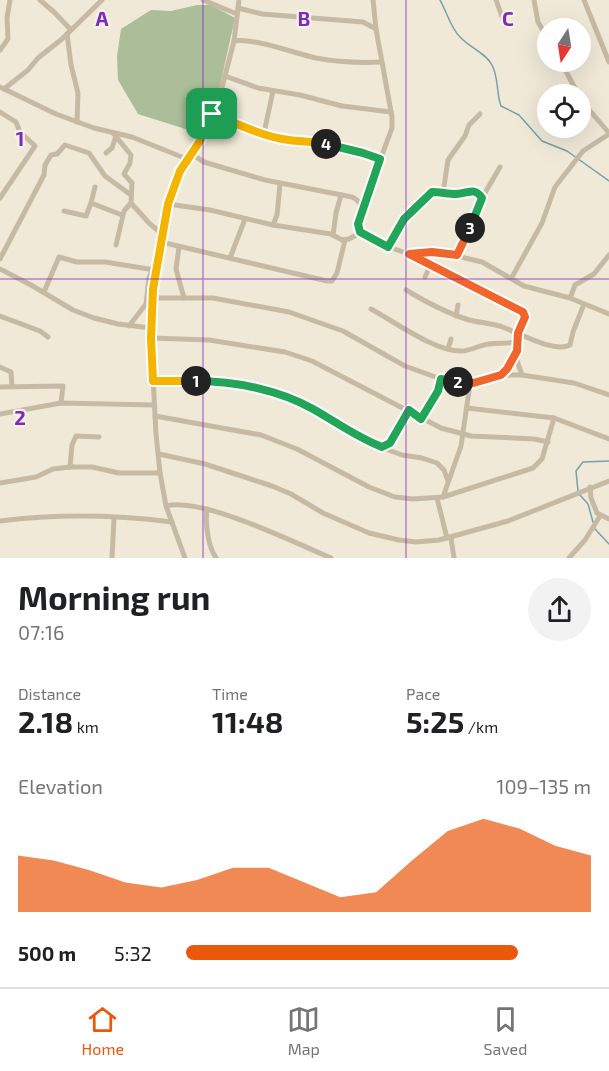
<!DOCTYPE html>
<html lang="en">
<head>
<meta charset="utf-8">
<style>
	:root { --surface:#fff; --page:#f2f2f2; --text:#202124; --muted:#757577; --line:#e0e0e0; --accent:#ea580c }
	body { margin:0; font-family:"Exo 2",sans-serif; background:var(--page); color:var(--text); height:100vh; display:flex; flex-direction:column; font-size:22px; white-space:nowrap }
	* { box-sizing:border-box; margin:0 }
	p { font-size:20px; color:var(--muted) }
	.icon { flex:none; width:33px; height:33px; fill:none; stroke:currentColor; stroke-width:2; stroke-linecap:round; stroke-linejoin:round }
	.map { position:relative; height:558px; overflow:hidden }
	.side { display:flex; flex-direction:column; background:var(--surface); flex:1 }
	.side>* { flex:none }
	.needle { width:39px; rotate:192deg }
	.fabs { position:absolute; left:537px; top:18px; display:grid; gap:12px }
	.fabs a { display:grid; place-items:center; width:54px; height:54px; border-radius:50%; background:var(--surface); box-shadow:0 6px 24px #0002; font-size:30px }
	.pin { position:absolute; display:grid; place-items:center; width:51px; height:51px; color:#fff; margin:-26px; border-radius:12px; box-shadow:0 3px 9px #0006 }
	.km { position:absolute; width:30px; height:30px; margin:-15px; border-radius:50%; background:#222; color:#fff; font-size:16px; line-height:30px; text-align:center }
	.round { display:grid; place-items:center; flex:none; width:63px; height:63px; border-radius:32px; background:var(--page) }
	.headline { display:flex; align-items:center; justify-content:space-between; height:102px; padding:0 18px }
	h1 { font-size:33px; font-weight:700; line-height:45px }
	.stats { display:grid; grid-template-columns:repeat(3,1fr); gap:9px; height:102px; padding:6px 18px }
	.stats div { display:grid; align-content:center }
	.stats b { font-size:30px; font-weight:700 }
	.stats small { font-size:16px; font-weight:400 }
	.stats p { font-size:16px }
	.chart { height:168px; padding:12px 18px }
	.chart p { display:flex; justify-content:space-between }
	.chart svg { width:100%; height:108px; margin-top:6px; fill:var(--accent); opacity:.7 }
	ul { padding:0 18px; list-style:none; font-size:20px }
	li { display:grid; grid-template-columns:96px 72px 1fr; align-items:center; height:45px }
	li i { height:15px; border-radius:8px; background:var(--accent) }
	.tabs { display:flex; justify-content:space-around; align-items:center; height:84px; border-top:2px solid var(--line); background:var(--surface); font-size:16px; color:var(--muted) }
	.tabs a { display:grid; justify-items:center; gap:3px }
	.tabs .selected { color:var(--accent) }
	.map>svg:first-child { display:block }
</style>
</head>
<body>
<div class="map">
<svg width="609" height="558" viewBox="0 0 609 558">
	<rect width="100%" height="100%" fill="#f0e9d8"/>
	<polygon fill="#abbe99" points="197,5 211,5 235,18 219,90 198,133 138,114 118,80 117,56 121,29 151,10 171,11"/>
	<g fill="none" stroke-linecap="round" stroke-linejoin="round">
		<g stroke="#78a0ab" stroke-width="1.5">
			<path d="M440,0c7,12 10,27 20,37 10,11 25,15 32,28 7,13 4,28 9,41l18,9 23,26 25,10 42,30"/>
			<polyline points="578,491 576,471 583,462 609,461"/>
			<polyline points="580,495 588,504 593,522"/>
			<polyline points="595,529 609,544"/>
		</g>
		<g stroke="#c7baa5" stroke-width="5">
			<polyline points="40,0 55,13 71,30"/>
			<polyline points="203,0 237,14"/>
			<polyline points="373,0 376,29"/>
			<polyline points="496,0 505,25"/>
			<polyline points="534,0 538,22 548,39"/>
			<polyline points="584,0 609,62"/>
			<polyline points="238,8 262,14 363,22 376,29 392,117 392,128 362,209"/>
			<polyline points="67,34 71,65 78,93 77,122"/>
			<path d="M234,41c22,-3 59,12 82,17 21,4 44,5 65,4"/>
			<polyline points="0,50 8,39 7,18 10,0"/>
			<polyline points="561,62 578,94"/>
			<polyline points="225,76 258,88 300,95 342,106 391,112"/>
			<polyline points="0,87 56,114 94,128 132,137 187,159"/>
			<polyline points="4,89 28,70 38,58 62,39 102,0"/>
			<polyline points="580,99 609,133"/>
			<polyline points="0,112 16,122 20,132 35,146 0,198"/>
			<polyline points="212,114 275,137 289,140 306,140 318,142 363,153 380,159"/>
			<polyline points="113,133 131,155 130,163 124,174 132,183 131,203 149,223 162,234"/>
			<polyline points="264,133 273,91"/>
			<polyline points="106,153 112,148 116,136"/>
			<path d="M191,154l13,8 61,18 87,17c17,8 4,20 7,34l30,16 20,7 35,-1 38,9 42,24 46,12 39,16"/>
			<polyline points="95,187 91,203 122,215"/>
			<polyline points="443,193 448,160 465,136 469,125 480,114"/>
			<polyline points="168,204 210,210 273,225 331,234 342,240 349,239 360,233"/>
			<polyline points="64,211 86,216 91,203"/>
			<polyline points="273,225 277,215 280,184"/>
			<polyline points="333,235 336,213 341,195"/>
			<polyline points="161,242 327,281 332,281 337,273 345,240"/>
			<polyline points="116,245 124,211 131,203"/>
			<polyline points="179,247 176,269 184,298"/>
			<path d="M389,247l15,-28 27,-27c9,0 17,2 25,2 12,0 18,-8 26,4"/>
			<polyline points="409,254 525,315 517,333 517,351 507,369 501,375"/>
			<polyline points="457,255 482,198 500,167"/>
			<polyline points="230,258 245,219"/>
			<polyline points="0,259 44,175 45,165 51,155 57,154 65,145 89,153 105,176 131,195"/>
			<polyline points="0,269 31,285 73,310 94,318 118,324 151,328"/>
			<polyline points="425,277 430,266"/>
			<polyline points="512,277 542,223 555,187 583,151 609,134"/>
			<path d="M406,290c20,12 40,23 63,30 12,3 24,3 36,8 16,6 49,25 65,17l3,-13 11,-28"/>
			<polyline points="44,292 59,257 77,262 105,262 155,270"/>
			<polyline points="152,298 213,298 289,312 343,331 405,366 441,379 470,384 501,375 522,375 574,383 609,395"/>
			<polyline points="570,298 575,285 594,274 609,255"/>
			<path d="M371,309c24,13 63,42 90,42 10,0 18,-6 28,-7 10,-2 18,1 28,-3"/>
			<polyline points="0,316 40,331 48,337"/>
			<polyline points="456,316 458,305"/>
			<polyline points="129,326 146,304 149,278 152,270"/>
			<polyline points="151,338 209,340 285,352 312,361 441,428 471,436 534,439 548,442"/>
			<polyline points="448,349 451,339"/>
			<polyline points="515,355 522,375"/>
			<polyline points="0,367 11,372 12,386"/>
			<polyline points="153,382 208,381 239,385 296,401 369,443 402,455 422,458 437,463 444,470 448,481"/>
			<polyline points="0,387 63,386 61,403"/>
			<polyline points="467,408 554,418 609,439"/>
			<polyline points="0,414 61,403 154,405"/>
			<polyline points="155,416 261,435 297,449 369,487 395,497 413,499 443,497 533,468 542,459 554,418"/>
			<polyline points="421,419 438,391 441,379"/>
			<polyline points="382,447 390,443 409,410"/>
			<polyline points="159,454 205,464 272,486 291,494 323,513 369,533 399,540 416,542 439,540 508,521 609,481"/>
			<polyline points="70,467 72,445 76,436 99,437"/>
			<polyline points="0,483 36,477 53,469 70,467 92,467 119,473 160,473"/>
			<polyline points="590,487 591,498 597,513 609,519"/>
			<polyline points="443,497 461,446 470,384"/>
			<polyline points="437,498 447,538"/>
			<path d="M166,506c37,-9 127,36 165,52"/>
			<path d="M207,509c-2,15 1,37 9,49"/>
			<path d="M0,521c56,-7 116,-6 172,1"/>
			<polyline points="451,538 454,558"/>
			<polyline points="112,558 114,518"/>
			<polyline points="185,558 166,506 160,473 156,434 151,338 153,289 170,196 180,171 205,130 220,95 234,41 239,0"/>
			<polyline points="569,558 585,540 600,516"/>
		</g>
	</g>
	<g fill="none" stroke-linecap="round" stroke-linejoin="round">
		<defs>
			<polyline id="split-1" points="196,381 153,381 151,338 153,289 168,204 180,171 200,141 212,114"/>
			<path id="split-2" d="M196,381c39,0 83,9 117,28 23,13 45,29 69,38l8,-4 19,-33 12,9 17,-28 3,-12 17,3"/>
			<polyline id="split-3" points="458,382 470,384 501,375 507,369 517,351 518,333 525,317 523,312 409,254 432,252 457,255 470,228"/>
			<path id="split-4" d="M326,144l37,9 17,6 -22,65 2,8 28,15 16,-28 28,-27c8,0 16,2 24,2 12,0 18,-8 26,4l-12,30"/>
			<path id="split-5" d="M212,114c24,9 51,23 77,26 13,2 24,1 37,4"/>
		</defs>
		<use href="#split-1" stroke="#fff" stroke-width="12"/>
		<use href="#split-2" stroke="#fff" stroke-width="12"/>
		<use href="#split-3" stroke="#fff" stroke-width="12"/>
		<use href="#split-4" stroke="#fff" stroke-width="12"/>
		<use href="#split-5" stroke="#fff" stroke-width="12"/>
		<use href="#split-1" stroke="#f5b400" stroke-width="8"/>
		<use href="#split-2" stroke="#22a559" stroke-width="8"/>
		<use href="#split-3" stroke="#f0652b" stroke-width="8"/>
		<use href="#split-4" stroke="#22a559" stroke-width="8"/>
		<use href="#split-5" stroke="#f5b400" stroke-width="8"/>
	</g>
	<path fill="none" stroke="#7b2cbf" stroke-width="1.5" stroke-opacity="0.55" d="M203,0v558M406,0v558M0,279h609"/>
	<g font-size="20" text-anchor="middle" font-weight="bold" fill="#7b2cbf" stroke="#f8f2e4" stroke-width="4.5" stroke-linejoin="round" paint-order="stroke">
		<text x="102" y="26">A</text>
		<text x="304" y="26">B</text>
		<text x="508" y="26">C</text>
		<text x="20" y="146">1</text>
		<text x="20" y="425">2</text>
	</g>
</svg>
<div class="fabs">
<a><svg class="needle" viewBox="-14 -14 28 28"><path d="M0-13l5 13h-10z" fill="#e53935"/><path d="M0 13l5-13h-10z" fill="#757577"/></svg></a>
<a><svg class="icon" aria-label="locate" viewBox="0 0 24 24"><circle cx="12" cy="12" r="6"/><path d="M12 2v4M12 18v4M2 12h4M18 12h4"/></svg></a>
</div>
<div class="pin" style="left:212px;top:114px;background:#1e9e55"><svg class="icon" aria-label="arrive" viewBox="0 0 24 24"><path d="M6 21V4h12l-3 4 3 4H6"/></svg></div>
<b class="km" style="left:196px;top:381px">1</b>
<b class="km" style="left:458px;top:382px">2</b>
<b class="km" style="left:470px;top:228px">3</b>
<b class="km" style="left:326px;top:144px">4</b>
</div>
<section class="side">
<div class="headline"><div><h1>Morning run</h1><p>07:16</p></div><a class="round"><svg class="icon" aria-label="share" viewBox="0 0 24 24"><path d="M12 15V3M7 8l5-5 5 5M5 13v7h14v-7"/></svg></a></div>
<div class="stats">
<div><p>Distance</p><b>2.18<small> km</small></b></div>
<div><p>Time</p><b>11:48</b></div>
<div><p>Pace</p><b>5:25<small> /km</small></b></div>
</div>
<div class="chart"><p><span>Elevation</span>109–135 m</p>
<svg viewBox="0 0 160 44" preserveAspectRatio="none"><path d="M0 44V21L10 23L20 27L30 32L40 34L50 31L60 26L70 26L80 32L90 38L100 36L110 23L120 11L130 6L140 10L150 17L160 21V44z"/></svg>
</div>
<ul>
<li><b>500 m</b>5:32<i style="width:82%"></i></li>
</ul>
</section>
<nav class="tabs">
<a class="selected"><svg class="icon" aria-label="home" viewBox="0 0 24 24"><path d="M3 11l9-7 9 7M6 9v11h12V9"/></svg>Home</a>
<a><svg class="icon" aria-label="map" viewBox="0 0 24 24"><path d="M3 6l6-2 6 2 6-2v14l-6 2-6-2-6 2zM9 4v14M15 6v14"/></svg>Map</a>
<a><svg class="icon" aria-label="saved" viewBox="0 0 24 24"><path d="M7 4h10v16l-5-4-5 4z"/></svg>Saved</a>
</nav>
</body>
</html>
